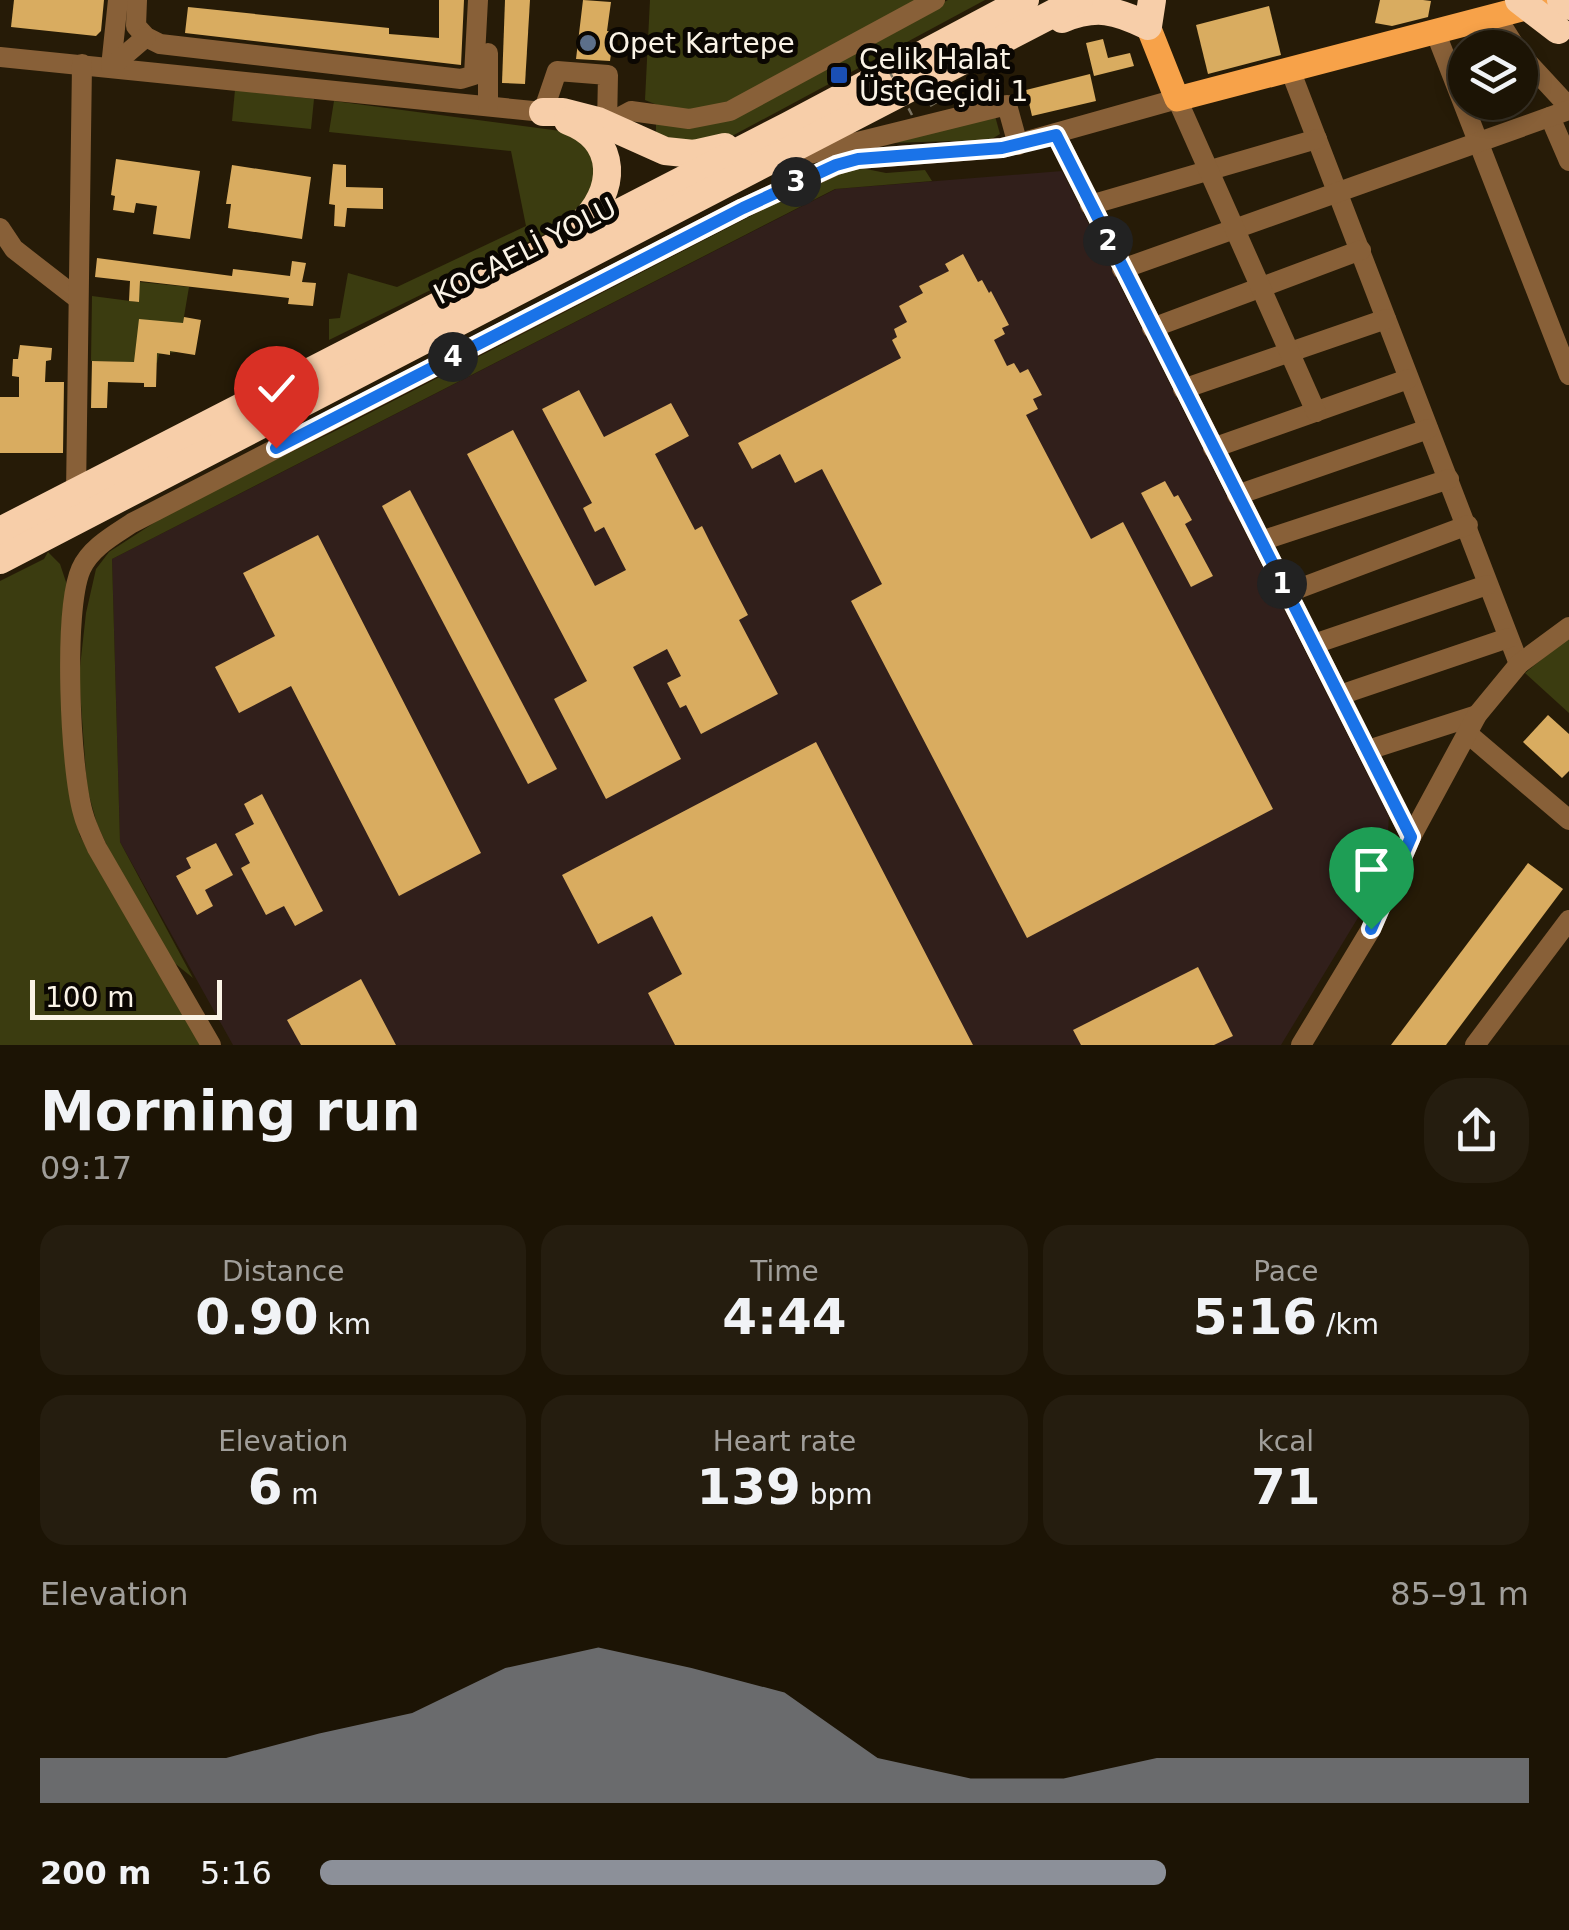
<!DOCTYPE html>
<html lang="en">
<head>
<meta charset="utf-8">
<style>
	:root { --surface:#1c1405; --page:#251d0f; --text:#f1f3f6; --muted:#a09e9a; --line:#3a3327; --accent:#8c9099 }
	body { margin:0; font-family:"DejaVu Sans",sans-serif; background:var(--page); color:var(--text); height:100vh; display:flex; flex-direction:column; font-size:38px; white-space:nowrap }
	* { box-sizing:border-box; margin:0 }
	p { font-size:32px; color:var(--muted) }
	.icon { flex:none; width:55px; height:55px; fill:none; stroke:currentColor; stroke-width:2; stroke-linecap:round; stroke-linejoin:round }
	.map { position:relative; height:1045px; overflow:hidden }
	.drawer { display:flex; flex-direction:column; background:var(--surface); flex:1 }
	.drawer>* { flex:none }
	.fabs { position:absolute; left:1448px; top:30px; display:grid; gap:20px }
	.fabs a { display:grid; place-items:center; width:90px; height:90px; border-radius:50%; background:var(--surface); box-shadow:0 5px 15px #0003,0 0 0 2px var(--line); font-size:50px }
	.scale { position:absolute; left:30px; bottom:25px; width:192px; box-sizing:border-box; padding-left:10px; border:5px solid #faf3e6; border-top:0; font-size:28px; line-height:35px; white-space:nowrap; color:#faf3e6; -webkit-text-stroke:8px #0b0702; paint-order:stroke }
	.pin { position:absolute; display:grid; place-items:center; width:85px; height:85px; color:#fff; margin:-102px -42px; border-radius:50% 50% 50% 0; rotate:-45deg; box-shadow:0 0 10px #0007 }
	.pin .icon { rotate:45deg }
	.km { position:absolute; width:50px; height:50px; margin:-25px; border-radius:50%; background:#222; color:#fff; font-size:28px; line-height:50px; text-align:center }
	.round { display:grid; place-items:center; flex:none; width:105px; height:105px; border-radius:40px; background:var(--page) }
	.overview { display:flex; align-items:center; justify-content:space-between; height:170px; padding:0 40px }
	h1 { font-size:55px; font-weight:800; line-height:75px }
	.figures { display:grid; grid-template-columns:repeat(3,1fr); gap:15px; height:170px; padding:10px 40px }
	.figures div { display:grid; align-content:center; border-radius:25px; background:var(--page); text-align:center }
	.figures b { font-size:50px; font-weight:800 }
	.figures small { font-size:28px; font-weight:400 }
	.figures p { font-size:28px }
	.chart { height:280px; padding:20px 40px }
	.chart p { display:flex; justify-content:space-between }
	.chart svg { width:100%; height:180px; margin-top:10px; fill:var(--accent); opacity:.7 }
	ul { padding:0 40px; list-style:none; font-size:32px }
	li { display:grid; grid-template-columns:160px 120px 1fr; align-items:center; height:75px }
	li i { height:25px; border-radius:12px; background:var(--accent) }
	.map>svg:first-child { display:block }
</style>
</head>
<body>
<div class="map">
<svg width="1569" height="1045" viewBox="0 0 1569 1045">
	<rect width="100%" height="100%" fill="#261b07"/>
	<polygon fill="#311f1b" points="1062,171 1389,817 1385,873 1281,1045 233,1045 120,842 112,559 836,189"/>
	<g fill="#3b3c10">
		<polygon points="650,0 922,0 789,73 703,113 662,107 645,100"/>
		<polygon points="948,0 985,0 719,143 656,141 656,124 696,126"/>
		<polygon points="235,90 314,99 311,129 232,121"/>
		<polygon points="334,101 568,132 584,139 602,178 571,221 329,340 329,319 340,318 348,273 397,287 526,226 511,151 329,132"/>
		<polygon points="995,116 1000,134 990,140 888,143"/>
		<polygon points="861,168 886,173 925,170 932,181 835,189 112,559 120,842 193,978 172,961 115,863 97,824 87,788 79,676 86,613 96,569 109,552 180,506 333,432 803,189 843,171"/>
		<polygon points="140,282 189,287 178,352 159,354 157,363 91,361 92,296 138,302"/>
		<polygon points="48,552 60,564 67,585 71,796 80,836 202,1045 0,1045 0,581 44,559"/>
		<polygon points="1569,637 1569,713 1525,673"/>
	</g>
	<g fill="#d9ac60">
		<polygon points="14,0 104,0 101,31 96,36 11,27"/>
		<polygon points="439,0 464,0 461,65 185,33 188,7 389,28 389,34 439,38"/>
		<polygon points="505,0 530,0 525,84 502,83"/>
		<polygon points="583,0 611,2 607,31 614,32 610,61 576,59"/>
		<polygon points="1380,0 1423,0 1431,1 1428,17 1392,26 1375,23"/>
		<polygon points="1269,6 1281,55 1208,74 1196,25"/>
		<polygon points="1103,39 1108,58 1130,53 1134,66 1094,76 1086,43"/>
		<polygon points="1090,74 1096,101 1032,116 1026,90"/>
		<polygon points="116,159 200,171 190,239 153,234 157,206 136,203 134,213 113,210 115,196 111,195"/>
		<polygon points="333,164 346,165 346,187 383,188 383,209 347,208 345,227 334,226 335,205 329,204"/>
		<polygon points="232,165 311,177 302,239 228,228 231,204 226,204"/>
		<polygon points="963,254 978,282 982,280 989,293 991,291 1009,325 1002,328 1005,334 994,340 1007,366 1014,363 1020,373 1028,369 1042,395 1033,399 1038,409 1026,415 1091,539 1123,522 1273,809 1027,938 851,601 882,584 822,469 795,483 780,454 752,469 738,443 901,358 892,340 897,337 894,329 907,322 899,306 923,293 919,286 949,271 945,264"/>
		<polygon points="97,258 232,276 233,269 290,276 292,261 306,263 302,282 316,283 313,306 288,304 289,298 140,281 139,302 129,301 130,281 95,277"/>
		<polygon points="184,317 201,320 195,355 170,351 170,355 157,353 156,387 144,387 144,383 108,382 107,408 91,408 92,361 134,362 139,319 183,323"/>
		<polygon points="20,345 52,348 51,360 46,361 45,382 64,382 63,453 0,453 0,397 19,397 19,377 12,376 13,359 18,359"/>
		<polygon points="579,390 604,437 671,403 689,436 655,454 695,530 702,526 711,544 748,615 739,620 778,694 701,734 686,705 680,708 667,683 681,676 667,649 633,667 681,759 606,799 554,699 587,681 467,454 513,430 595,586 626,570 604,527 595,532 583,508 592,503 542,409"/>
		<polygon points="1165,481 1174,497 1178,495 1192,520 1185,524 1213,576 1191,587 1141,493"/>
		<polygon points="410,490 557,769 528,784 382,506"/>
		<polygon points="318,535 481,853 399,896 291,686 239,713 215,667 275,636 243,573"/>
		<polygon points="1548,715 1569,734 1569,771 1562,778 1523,742"/>
		<polygon points="816,742 973,1045 675,1045 648,993 682,974 652,916 598,944 562,875"/>
		<polygon points="262,794 323,911 295,926 284,906 266,915 241,868 250,863 235,834 254,824 244,804"/>
		<polygon points="216,843 233,875 205,890 213,906 197,915 176,876 191,868 186,858"/>
		<polygon points="1528,863 1563,889 1446,1045 1391,1045"/>
		<polygon points="1198,967 1233,1036 1214,1045 1081,1045 1073,1030"/>
		<polygon points="361,979 396,1045 301,1045 287,1020"/>
	</g>
	<g fill="none" stroke-linecap="round" stroke-linejoin="round">
		<polyline stroke="#7c7361" stroke-width="2.5" stroke-dasharray="10 5" stroke-linecap="butt" points="930,106 945,97"/>
		<g stroke="#886038" stroke-width="20">
			<polyline points="137,0 136,26 146,37 160,44 461,79 474,75 478,0"/>
			<polyline points="1496,16 1516,48"/>
			<polyline points="1435,31 1569,375"/>
			<polyline points="1520,54 1569,107"/>
			<polyline points="0,57 543,112 557,71 608,75 607,125"/>
			<polyline points="111,67 118,0"/>
			<polyline points="111,67 146,37"/>
			<polyline points="1291,72 1519,664"/>
			<polyline points="488,106 488,53"/>
			<polyline points="1550,117 1569,161"/>
			<polyline points="613,128 618,118 631,111 689,119 730,111 935,0"/>
			<polyline points="1056,135 1411,837"/>
			<polyline points="789,159 1007,105 1018,145"/>
			<polyline points="1090,205 1317,139"/>
			<polyline points="0,228 14,249 77,298"/>
			<polyline points="1122,269 1569,110"/>
			<polyline points="1152,328 1361,250"/>
			<polyline points="1183,389 1386,319"/>
			<polyline points="1213,448 1408,379"/>
			<polyline points="76,493 82,64"/>
			<polyline points="1237,495 1428,429"/>
			<polyline points="1261,541 1449,479"/>
			<polyline points="1287,593 1468,525"/>
			<polyline points="1314,644 1487,585"/>
			<polyline points="1340,695 1508,638"/>
			<polyline points="1467,733 1569,820"/>
			<polyline points="1368,750 1477,715"/>
			<path d="M211,1045l-114,-197c-5,-11 -11,-23 -14,-35 -13,-45 -20,-203 -2,-244 9,-21 33,-34 51,-46l611,-315 94,-43 21,-6 144,-11 175,-49 139,313"/>
			<polyline points="1301,1045 1371,929 1411,837 1477,715 1519,664 1569,627"/>
			<polyline points="1475,1045 1569,920"/>
		</g>
		<polyline stroke="#f7a249" stroke-width="25" points="1148,26 1177,99 1556,0"/>
		<g stroke="#f7cea9" stroke-width="28">
			<polyline points="1561,0 1569,6"/>
			<path d="M1062,19c34,-14 54,-9 86,7l4,-26"/>
			<polyline points="543,112 563,112 598,121 665,151 694,154 725,147"/>
			<path d="M568,121c51,19 49,71 12,104"/>
			<polyline points="0,531 788,126 1025,0"/>
			<polyline points="0,560 1079,0"/>
		</g>
		<polyline stroke="#7c7361" stroke-width="2.5" stroke-dasharray="10 5" stroke-linecap="butt" points="881,55 912,115"/>
		<polyline stroke="#f7cea9" stroke-width="28" points="1519,0 1558,30"/>
	</g>
	<g fill="none" stroke-linecap="round" stroke-linejoin="round">
		<defs>
			<polyline id="route" points="276,448 743,208 836,165 858,159 1002,148 1056,135 1411,837 1371,929"/>
		</defs>
		<use href="#route" stroke="#fff" stroke-width="20"/>
		<use href="#route" stroke="#1a73e8" stroke-width="12"/>
	</g>
	<circle fill="#5c6f8a" stroke="#0b0702" stroke-width="4" cx="588" cy="43" r="10"/>
	<rect fill="#1a4fb4" stroke="#0b0702" stroke-width="4" x="829" y="65" width="20" height="20" rx="5"/>
	<g text-anchor="middle" dominant-baseline="central" stroke-width="10" stroke-linejoin="round" paint-order="stroke">
		<g font-size="28" fill="#faf3e6" stroke="#0b0702" text-anchor="start">
			<text x="608" y="43">Opet Kartepe</text>
			<text x="859" y="59">Çelik Halat<tspan x="859" dy="32">Üst Geçidi 1</tspan></text>
		</g>
		<g font-size="28" fill="#faf3e6" stroke="#0b0702">
			<text transform="translate(525 251) rotate(-27)">KOCAELİ YOLU</text>
		</g>
	</g>
</svg>
<div class="fabs">
<a><svg class="icon" aria-label="layers" viewBox="0 0 24 24"><path d="M12 4l9 5-9 5-9-5zM3 14l9 5 9-5"/></svg></a>
</div>
<div class="scale">100 m</div>
<div class="pin" style="left:1371px;top:929px;background:#1e9e55"><svg class="icon" aria-label="arrive" viewBox="0 0 24 24"><path d="M6 21V4h12l-3 4 3 4H6"/></svg></div>
<div class="pin" style="left:276px;top:448px;background:#d93025"><svg class="icon" aria-label="check" viewBox="0 0 24 24"><path d="M5 12l5 5 9-10"/></svg></div>
<b class="km" style="left:1282px;top:584px">1</b>
<b class="km" style="left:1108px;top:241px">2</b>
<b class="km" style="left:796px;top:182px">3</b>
<b class="km" style="left:453px;top:357px">4</b>
</div>
<section class="drawer">
<div class="overview"><div><h1>Morning run</h1><p>09:17</p></div><a class="round"><svg class="icon" aria-label="share" viewBox="0 0 24 24"><path d="M12 15V3M7 8l5-5 5 5M5 13v7h14v-7"/></svg></a></div>
<div class="figures">
<div><p>Distance</p><b>0.90<small> km</small></b></div>
<div><p>Time</p><b>4:44</b></div>
<div><p>Pace</p><b>5:16<small> /km</small></b></div>
</div>
<div class="figures">
<div><p>Elevation</p><b>6<small> m</small></b></div>
<div><p>Heart rate</p><b>139<small> bpm</small></b></div>
<div><p>kcal</p><b>71</b></div>
</div>
<div class="chart"><p><span>Elevation</span>85–91 m</p>
<svg viewBox="0 0 160 44" preserveAspectRatio="none"><path d="M0 44V33L10 33L20 33L30 27L40 22L50 11L60 6L70 11L80 17L90 33L100 38L110 38L120 33L130 33L140 33L150 33L160 33V44z"/></svg>
</div>
<ul>
<li><b>200 m</b>5:16<i style="width:70%"></i></li>
</ul>
</section>
</body>
</html>
